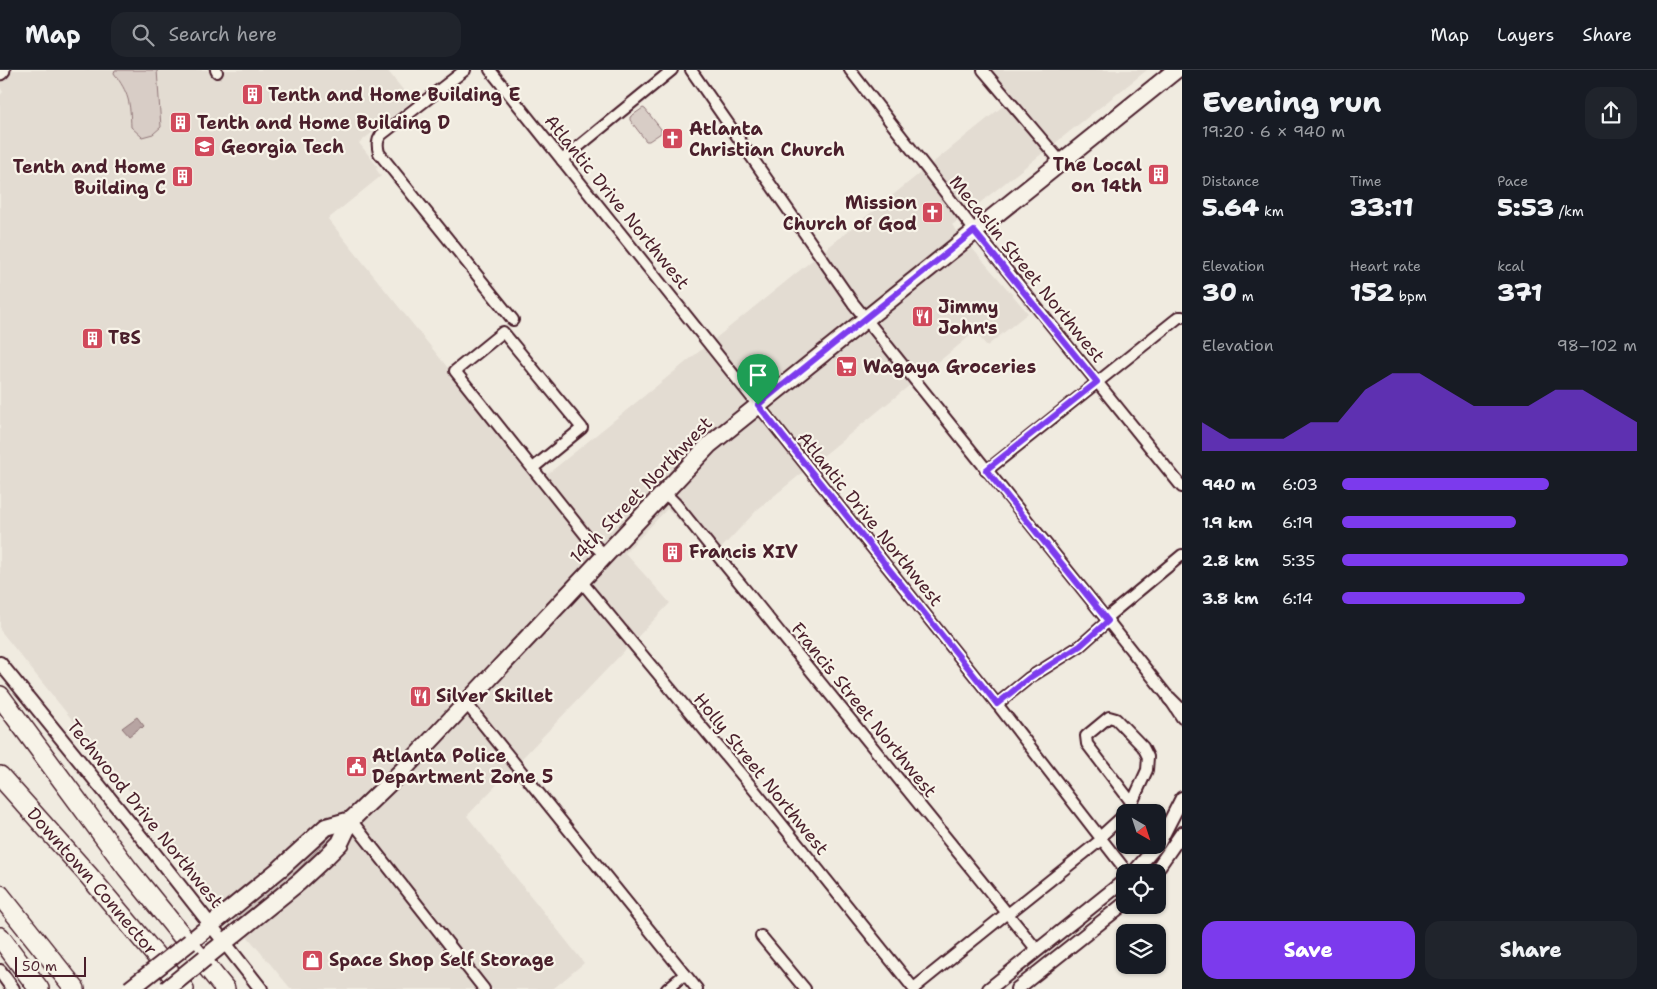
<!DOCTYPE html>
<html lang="en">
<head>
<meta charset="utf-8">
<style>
	:root { --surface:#171b24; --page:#20242c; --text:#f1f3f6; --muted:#9ea1a6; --line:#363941; --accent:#7c3aed }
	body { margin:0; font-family:"Shantell Sans",sans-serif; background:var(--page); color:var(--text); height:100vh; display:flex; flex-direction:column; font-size:19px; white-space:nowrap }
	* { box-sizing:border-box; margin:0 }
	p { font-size:16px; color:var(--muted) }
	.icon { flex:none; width:28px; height:28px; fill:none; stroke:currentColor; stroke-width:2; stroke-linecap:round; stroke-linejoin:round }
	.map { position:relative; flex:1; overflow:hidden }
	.panel { display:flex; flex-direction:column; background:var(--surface); width:475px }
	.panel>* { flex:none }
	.needle { width:32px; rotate:141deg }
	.tools { position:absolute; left:1116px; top:734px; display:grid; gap:10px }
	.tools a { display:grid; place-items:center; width:50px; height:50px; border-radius:10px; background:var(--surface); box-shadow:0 1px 4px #0004; font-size:25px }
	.scale { position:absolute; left:15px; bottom:12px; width:71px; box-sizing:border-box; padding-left:5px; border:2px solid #4a1f2b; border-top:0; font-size:14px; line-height:18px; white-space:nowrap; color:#4a1f2b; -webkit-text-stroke:4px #f7f3e8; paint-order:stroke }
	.pin { position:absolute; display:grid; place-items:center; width:42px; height:42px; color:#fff; margin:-51px -21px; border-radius:50% 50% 50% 0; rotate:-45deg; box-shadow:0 0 5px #0007 }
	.pin .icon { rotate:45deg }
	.round { display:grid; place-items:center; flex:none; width:52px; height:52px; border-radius:15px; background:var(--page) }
	.overview { display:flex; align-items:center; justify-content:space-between; height:85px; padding:0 20px }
	h1 { font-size:28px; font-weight:800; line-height:38px }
	.figures { display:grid; grid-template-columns:repeat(3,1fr); gap:8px; height:85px; padding:5px 20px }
	.figures div { display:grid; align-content:center }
	.figures b { font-size:25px; font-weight:800 }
	.figures small { font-size:14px; font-weight:400 }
	.figures p { font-size:14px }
	.chart { height:140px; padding:10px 20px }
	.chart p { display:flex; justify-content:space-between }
	.chart svg { width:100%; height:90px; margin-top:5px; fill:var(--accent); opacity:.7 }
	.cta { display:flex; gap:10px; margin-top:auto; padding:10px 20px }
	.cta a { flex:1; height:58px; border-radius:15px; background:var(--accent); color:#fff; font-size:20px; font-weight:800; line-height:58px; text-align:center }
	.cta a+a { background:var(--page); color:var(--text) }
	ul { padding:0 20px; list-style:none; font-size:16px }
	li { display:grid; grid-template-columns:80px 60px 1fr; align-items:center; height:38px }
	li i { height:12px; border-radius:6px; background:var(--accent) }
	header { display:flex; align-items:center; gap:30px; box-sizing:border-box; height:70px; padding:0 25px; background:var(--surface); border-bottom:1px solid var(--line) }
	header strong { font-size:24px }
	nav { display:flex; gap:28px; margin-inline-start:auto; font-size:18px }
	.search { width:350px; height:45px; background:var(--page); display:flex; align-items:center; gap:12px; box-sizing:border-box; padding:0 18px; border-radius:15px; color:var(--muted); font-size:19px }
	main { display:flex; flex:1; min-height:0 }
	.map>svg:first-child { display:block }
</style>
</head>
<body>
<header>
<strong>Map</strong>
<div class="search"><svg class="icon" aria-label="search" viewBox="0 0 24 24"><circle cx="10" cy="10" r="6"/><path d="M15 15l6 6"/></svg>Search here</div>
<nav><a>Map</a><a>Layers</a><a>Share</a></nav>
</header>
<main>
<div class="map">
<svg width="1182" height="919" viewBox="0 0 1182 919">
	<rect width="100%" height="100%" fill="#f0ebe0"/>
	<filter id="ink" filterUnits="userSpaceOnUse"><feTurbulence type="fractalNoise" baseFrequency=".02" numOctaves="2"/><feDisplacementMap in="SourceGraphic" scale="10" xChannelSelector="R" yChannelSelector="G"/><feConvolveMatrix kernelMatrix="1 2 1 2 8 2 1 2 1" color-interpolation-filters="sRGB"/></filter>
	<g filter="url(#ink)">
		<polygon fill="#e3dcd2" points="0,0 387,0 412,31 359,73 378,97 376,99 381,106 328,149 539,411 1008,32 983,0 1147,0 952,155 1028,243 987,276 975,262 758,439 714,486 667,439 625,483 670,533 467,746 584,893 553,919 291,919 213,825 0,560 0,25 3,22 0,17"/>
		<g fill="#d8cdc6" stroke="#917678">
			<path d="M115,0h42l4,57 -8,7 -11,3 -11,-10c-1,-26 -2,-33 -17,-54z"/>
			<polygon points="643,38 645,39 661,59 661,63 649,71 646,71 630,50 630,47"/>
			<polygon points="330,761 333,764 282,816 239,850 236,846 279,810 317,772"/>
		</g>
		<polygon fill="#b7a4a2" stroke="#8b6f72" points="137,647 144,656 142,658 141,657 129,666 122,658"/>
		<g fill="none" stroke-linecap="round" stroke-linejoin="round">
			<defs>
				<g id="minor">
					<polyline points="216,0 217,2"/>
					<path d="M465,0l-84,65c-4,6 -4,10 -2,18l134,167"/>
					<polyline points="490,0 997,634 1127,802"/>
					<polyline points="691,0 853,233 1108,551 1169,628 1182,648"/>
					<polyline points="850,0 975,161 1182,417"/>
					<polyline points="983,0 1061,92"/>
					<polyline points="562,90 672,0"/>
					<polyline points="533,398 582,358 503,262 455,301 591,472 605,485"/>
					<polyline points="986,401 1179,247 1182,247"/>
					<polyline points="664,422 675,433 1037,880"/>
					<polyline points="581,511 755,721 914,919"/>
					<polyline points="1106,548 1182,485"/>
					<polyline points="466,633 697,919"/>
					<polyline points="997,634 1029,608 1080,576 1108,551"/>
					<polyline points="351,750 484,919"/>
					<polyline points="1100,767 1123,746 1132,733 1147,700 1148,687 1143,677 1116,649 1109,647 1086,666 1087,674 1132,733"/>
					<polyline points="1008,844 1102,769"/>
					<polyline points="761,866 805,919"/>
					<polyline points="914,918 1007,843"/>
					<polyline points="667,919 685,904"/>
				</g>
				<g id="tertiary">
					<polyline points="0,593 155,784 261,919"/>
					<polyline points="1169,628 1182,641"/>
					<polyline points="1134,802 1159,773 1182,728"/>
					<polyline points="1155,802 1182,763"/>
					<polyline points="0,901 13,919"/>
					<polyline points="989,919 1125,810"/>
					<polyline points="1017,919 1125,833"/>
				</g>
				<polyline id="secondary" points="0,2 2,0"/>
				<g id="primary">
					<polyline points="190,872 281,798 326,757 351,750"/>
					<polyline points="205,888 299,812 326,787 340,773 351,750 404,699 709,375 1176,0"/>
				</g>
				<g id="motorway">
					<polyline points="0,626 127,798 225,919"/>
					<path id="s1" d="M0,706l89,100 95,113"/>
					<polyline points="0,825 75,919"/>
					<polyline points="0,867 39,919"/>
				</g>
			</defs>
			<use href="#minor" stroke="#4a1f2b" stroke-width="14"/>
			<use href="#tertiary" stroke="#4a1f2b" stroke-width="16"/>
			<use href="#secondary" stroke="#4a1f2b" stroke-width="19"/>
			<use href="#primary" stroke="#4a1f2b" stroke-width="20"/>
			<use href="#motorway" stroke="#4a1f2b" stroke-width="22"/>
			<use href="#minor" stroke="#f7f3e8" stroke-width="10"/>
			<use href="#tertiary" stroke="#f7f3e8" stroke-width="12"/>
			<use href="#secondary" stroke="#f7f3e8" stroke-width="15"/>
			<use href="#primary" stroke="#f7f3e8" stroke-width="16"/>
			<use href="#motorway" stroke="#f7f3e8" stroke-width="19"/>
			<defs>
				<g id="primary-bridge">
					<polyline points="130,919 190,872"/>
					<polyline points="167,919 205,888"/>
				</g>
			</defs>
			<use href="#primary-bridge" stroke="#4a1f2b" stroke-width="20" stroke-linecap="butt"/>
			<use href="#primary-bridge" stroke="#f7f3e8" stroke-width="16"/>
		</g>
	</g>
	<g fill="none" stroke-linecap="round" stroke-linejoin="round" filter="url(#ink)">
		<defs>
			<polygon id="route" points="974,161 1097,312 986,400 1108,551 1080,576 1029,608 997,634 758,335"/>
		</defs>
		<use href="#route" stroke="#fff" stroke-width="10"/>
		<use href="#route" stroke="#7c3aed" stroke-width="6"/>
	</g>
	<defs>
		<symbol id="building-square" viewBox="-11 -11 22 22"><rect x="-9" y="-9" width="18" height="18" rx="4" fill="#d1495b" stroke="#f7f3e8"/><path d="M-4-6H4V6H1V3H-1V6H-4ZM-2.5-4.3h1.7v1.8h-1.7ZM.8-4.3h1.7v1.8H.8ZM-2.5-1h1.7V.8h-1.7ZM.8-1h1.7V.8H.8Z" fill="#fff"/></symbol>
		<symbol id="church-square" viewBox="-11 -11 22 22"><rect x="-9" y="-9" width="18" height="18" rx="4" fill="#d1495b" stroke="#f7f3e8"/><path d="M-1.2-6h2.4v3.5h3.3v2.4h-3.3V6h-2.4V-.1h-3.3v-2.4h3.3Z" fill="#fff"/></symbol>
		<symbol id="university-square" viewBox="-11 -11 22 22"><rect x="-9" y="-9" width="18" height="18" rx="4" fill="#d1495b" stroke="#f7f3e8"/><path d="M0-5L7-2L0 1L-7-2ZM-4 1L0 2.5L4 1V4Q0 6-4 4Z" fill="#fff"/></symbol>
		<symbol id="restaurant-square" viewBox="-11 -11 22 22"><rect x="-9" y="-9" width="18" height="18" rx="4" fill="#d1495b" stroke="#f7f3e8"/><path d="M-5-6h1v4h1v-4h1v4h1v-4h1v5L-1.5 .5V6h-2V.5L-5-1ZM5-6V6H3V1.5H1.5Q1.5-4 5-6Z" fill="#fff"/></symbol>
		<symbol id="supermarket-square" viewBox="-11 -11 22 22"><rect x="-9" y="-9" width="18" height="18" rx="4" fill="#d1495b" stroke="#f7f3e8"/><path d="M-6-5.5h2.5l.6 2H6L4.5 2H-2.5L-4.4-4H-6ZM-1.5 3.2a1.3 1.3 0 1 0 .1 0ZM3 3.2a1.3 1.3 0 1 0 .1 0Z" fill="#fff"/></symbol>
		<symbol id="civic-square" viewBox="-11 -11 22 22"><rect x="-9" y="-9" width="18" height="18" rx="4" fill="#d1495b" stroke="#f7f3e8"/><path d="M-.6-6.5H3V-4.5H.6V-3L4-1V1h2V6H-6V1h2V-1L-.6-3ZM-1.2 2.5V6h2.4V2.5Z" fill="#fff"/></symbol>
		<symbol id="shop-square" viewBox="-11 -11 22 22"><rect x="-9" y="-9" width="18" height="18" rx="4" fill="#d1495b" stroke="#f7f3e8"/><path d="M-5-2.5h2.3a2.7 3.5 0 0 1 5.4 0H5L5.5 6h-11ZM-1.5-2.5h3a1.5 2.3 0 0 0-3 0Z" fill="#fff"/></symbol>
	</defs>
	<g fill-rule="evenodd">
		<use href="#building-square" x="240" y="12" width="25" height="25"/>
		<use href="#building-square" x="168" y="40" width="25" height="25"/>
		<use href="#church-square" x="660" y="56" width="25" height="25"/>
		<use href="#university-square" x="192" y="64" width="25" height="25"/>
		<use href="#building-square" x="1146" y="92" width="25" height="25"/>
		<use href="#building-square" x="170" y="94" width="25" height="25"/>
		<use href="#church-square" x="920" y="130" width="25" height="25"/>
		<use href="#restaurant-square" x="910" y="234" width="25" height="25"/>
		<use href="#building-square" x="80" y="256" width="25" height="25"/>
		<use href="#supermarket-square" x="834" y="284" width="25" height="25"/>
		<use href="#building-square" x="660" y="470" width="25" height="25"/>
		<use href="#restaurant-square" x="408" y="614" width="25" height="25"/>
		<use href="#civic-square" x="344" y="684" width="25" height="25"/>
		<use href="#shop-square" x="300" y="878" width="25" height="25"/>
	</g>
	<g text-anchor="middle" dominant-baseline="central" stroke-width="4.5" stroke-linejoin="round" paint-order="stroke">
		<g font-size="18" font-weight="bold" fill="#4a1f2b" stroke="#f7f3e8" text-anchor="start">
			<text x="268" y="25">Tenth and Home Building E</text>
			<text x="197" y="53">Tenth and Home Building D</text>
			<text x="689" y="59">Atlanta<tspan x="689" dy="21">Christian Church</tspan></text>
			<text x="221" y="77">Georgia Tech</text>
			<text x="1142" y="95" text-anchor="end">The Local<tspan x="1142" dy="21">on 14th</tspan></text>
			<text x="166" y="97" text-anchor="end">Tenth and Home<tspan x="166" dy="21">Building C</tspan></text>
			<text x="917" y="133" text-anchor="end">Mission<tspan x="917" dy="21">Church of God</tspan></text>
			<text x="938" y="237">Jimmy<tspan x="938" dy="21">John's</tspan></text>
			<text x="108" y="268">TBS</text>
			<text x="863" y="297">Wagaya Groceries</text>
			<text x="689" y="482">Francis XIV</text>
			<text x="436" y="626">Silver Skillet</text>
			<text x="372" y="686">Atlanta Police<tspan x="372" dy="21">Department Zone 5</tspan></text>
			<text x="329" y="890">Space Shop Self Storage</text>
		</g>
		<g font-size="18" fill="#4a1f2b" stroke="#f7f3e8">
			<text transform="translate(617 132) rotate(51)">Atlantic Drive Northwest</text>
			<text transform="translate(1027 199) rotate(51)">Mecaslin Street Northwest</text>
			<text transform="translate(641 420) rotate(-46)">14th Street Northwest</text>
			<text transform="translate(870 449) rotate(51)">Atlantic Drive Northwest</text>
			<text transform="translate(864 640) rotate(51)">Francis Street Northwest</text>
			<text transform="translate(761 704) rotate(51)">Holly Street Northwest</text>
			<text transform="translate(145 744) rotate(51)">Techwood Drive Northwest</text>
			<text stroke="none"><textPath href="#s1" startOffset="140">Downtown Connector</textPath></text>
		</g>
	</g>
</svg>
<div class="tools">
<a><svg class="needle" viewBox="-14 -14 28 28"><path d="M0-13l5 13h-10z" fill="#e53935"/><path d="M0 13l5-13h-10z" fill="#9ea1a6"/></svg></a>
<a><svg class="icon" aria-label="locate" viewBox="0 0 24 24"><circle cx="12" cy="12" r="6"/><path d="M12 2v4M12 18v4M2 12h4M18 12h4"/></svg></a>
<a><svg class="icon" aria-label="layers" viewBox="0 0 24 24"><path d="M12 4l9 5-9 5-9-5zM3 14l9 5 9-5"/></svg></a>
</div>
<div class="scale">50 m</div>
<div class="pin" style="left:758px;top:335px;background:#1e9e55"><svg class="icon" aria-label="arrive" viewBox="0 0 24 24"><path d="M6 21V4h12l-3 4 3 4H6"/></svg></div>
</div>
<section class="panel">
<div class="overview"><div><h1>Evening run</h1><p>19:20 · 6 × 940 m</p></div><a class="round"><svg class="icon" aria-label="share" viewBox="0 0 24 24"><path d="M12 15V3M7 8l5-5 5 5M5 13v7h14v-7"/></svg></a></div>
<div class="figures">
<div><p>Distance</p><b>5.64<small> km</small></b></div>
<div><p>Time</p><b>33:11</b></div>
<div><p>Pace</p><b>5:53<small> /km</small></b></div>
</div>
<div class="figures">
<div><p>Elevation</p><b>30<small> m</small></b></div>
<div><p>Heart rate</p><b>152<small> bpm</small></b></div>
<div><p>kcal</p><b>371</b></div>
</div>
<div class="chart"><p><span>Elevation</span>98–102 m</p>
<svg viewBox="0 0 160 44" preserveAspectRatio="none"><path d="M0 44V30L10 38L20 38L30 38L40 30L50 30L60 14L70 6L80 6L90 14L100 22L110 22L120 22L130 14L140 14L150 22L160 30V44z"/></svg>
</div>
<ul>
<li><b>940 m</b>6:03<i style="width:70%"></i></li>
<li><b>1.9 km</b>6:19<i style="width:59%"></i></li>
<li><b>2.8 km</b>5:35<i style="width:97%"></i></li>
<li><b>3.8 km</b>6:14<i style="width:62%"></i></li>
</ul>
<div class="cta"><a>Save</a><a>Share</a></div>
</section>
</main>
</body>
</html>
